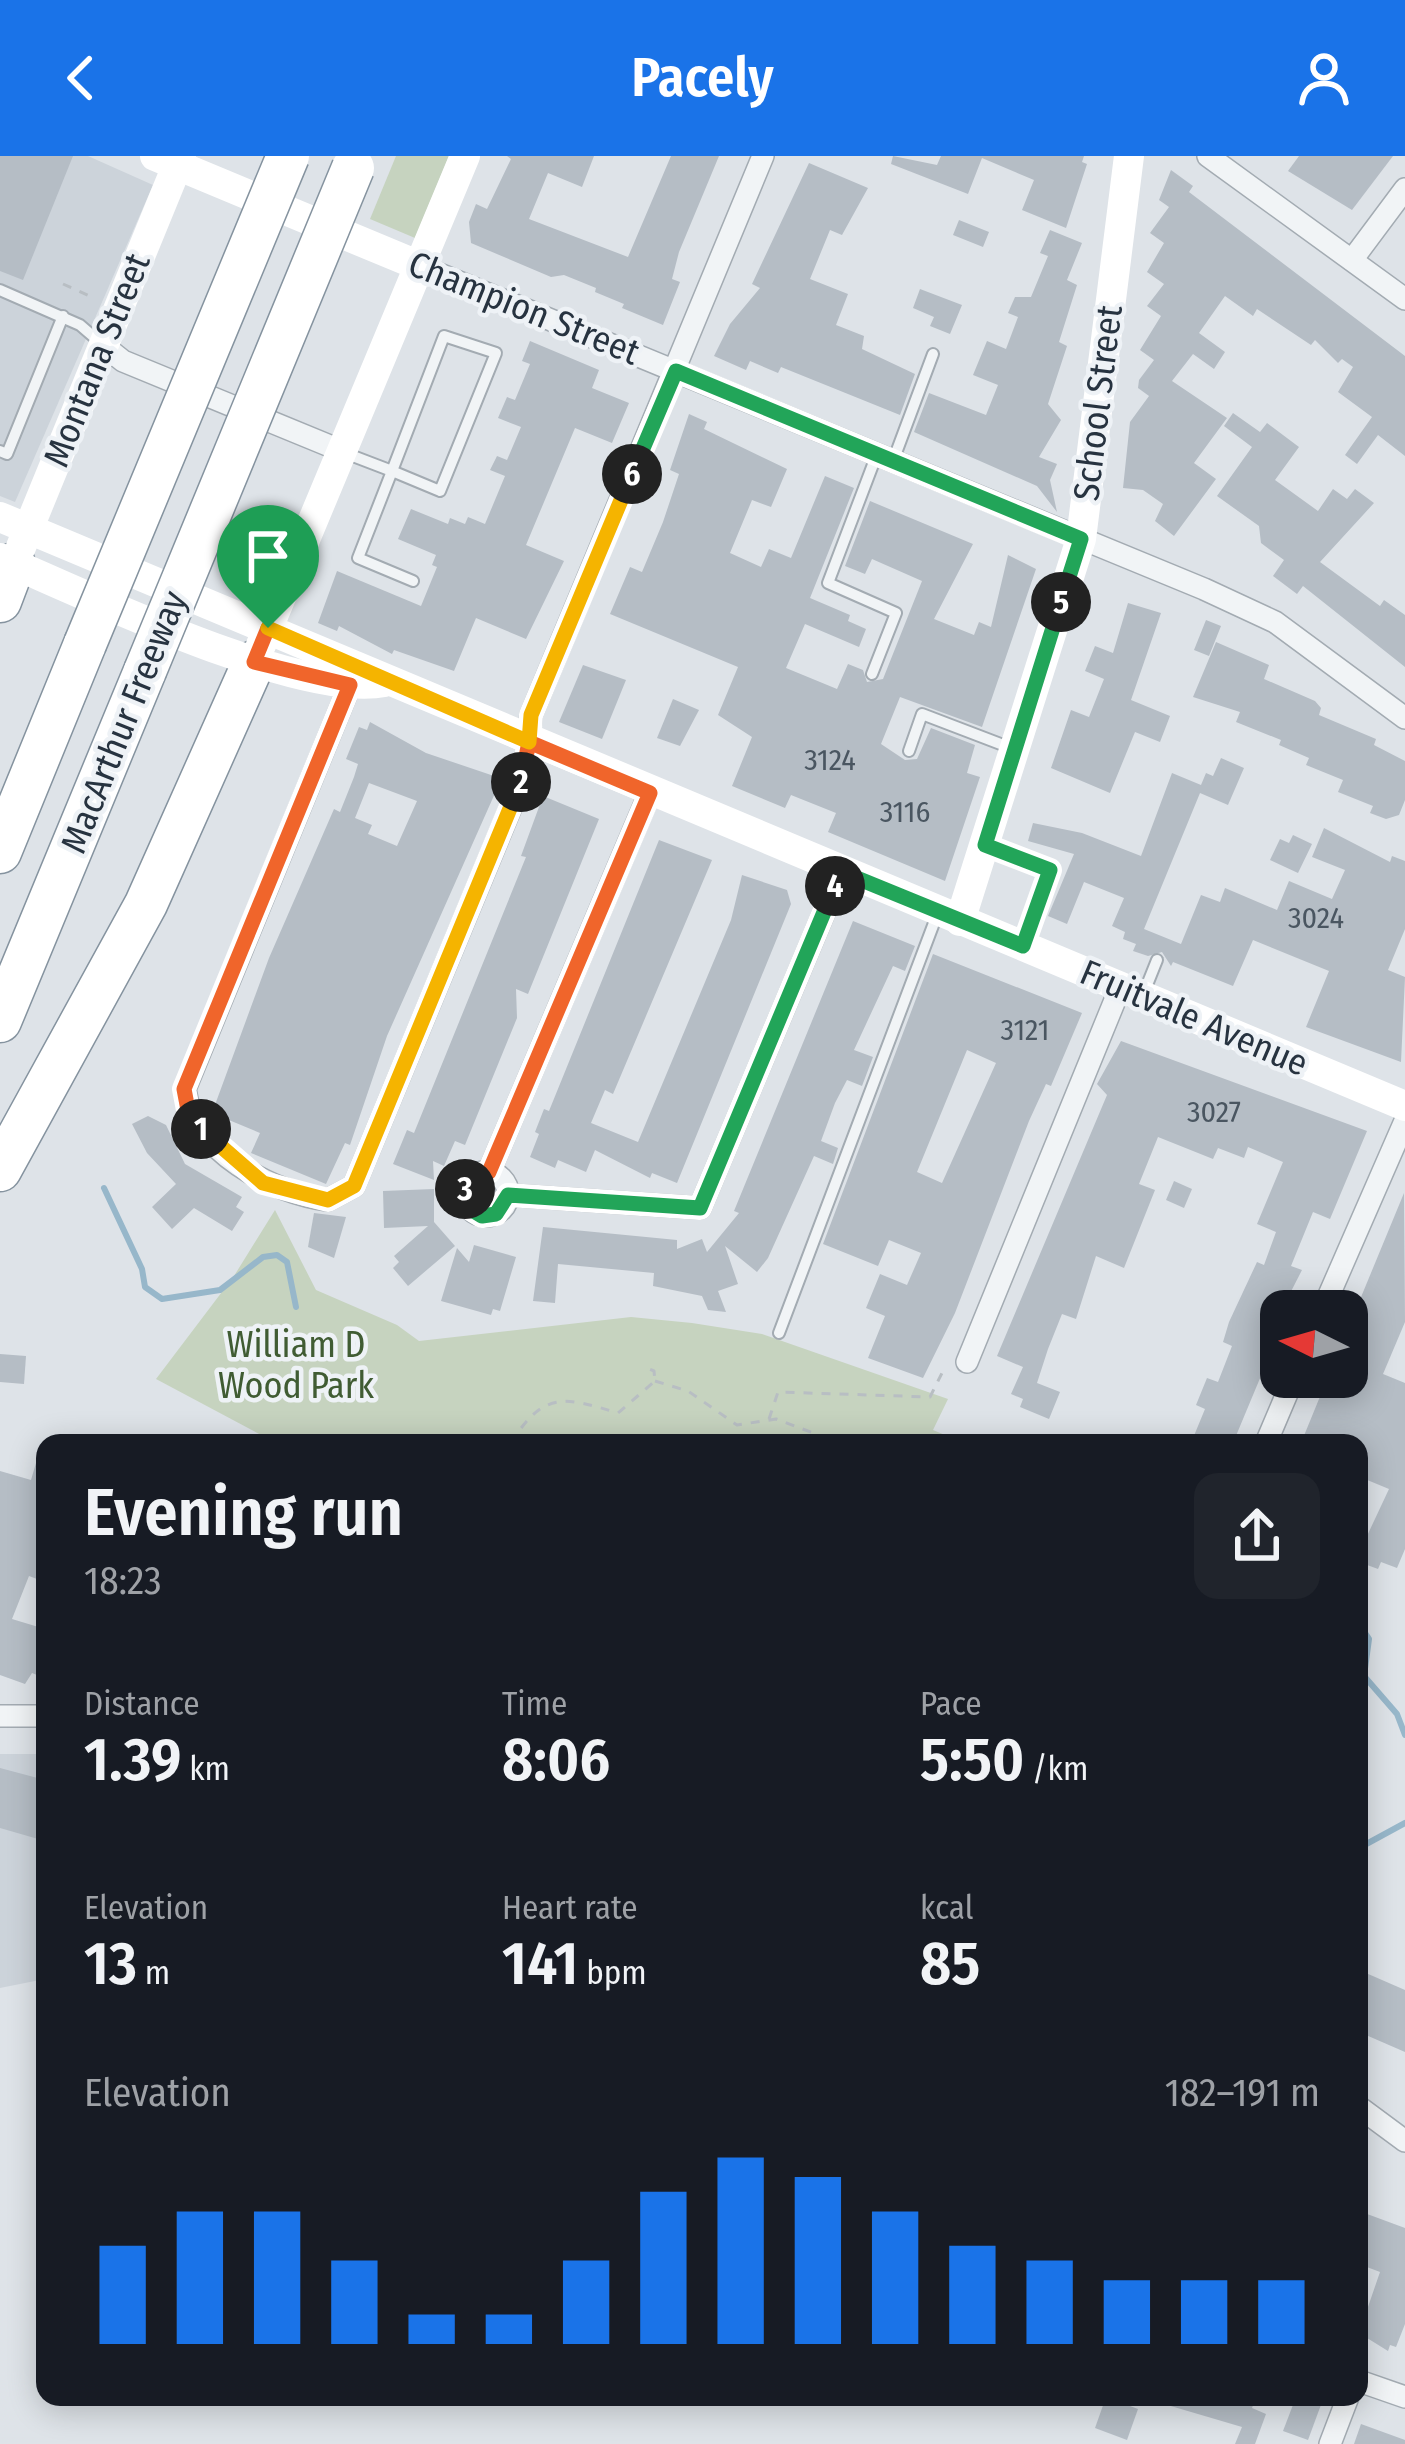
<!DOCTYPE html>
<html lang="en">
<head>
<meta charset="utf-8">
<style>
	:root { --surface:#171b24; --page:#20242c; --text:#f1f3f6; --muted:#9ea1a6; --accent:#1a73e8 }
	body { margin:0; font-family:"Fira Sans Condensed",sans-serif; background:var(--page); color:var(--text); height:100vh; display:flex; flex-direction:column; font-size:45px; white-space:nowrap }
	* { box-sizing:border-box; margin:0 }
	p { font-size:39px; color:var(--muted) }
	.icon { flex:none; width:66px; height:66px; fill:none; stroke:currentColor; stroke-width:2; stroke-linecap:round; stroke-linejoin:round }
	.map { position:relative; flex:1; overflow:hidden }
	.sheet { position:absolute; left:36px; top:1278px; width:1332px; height:972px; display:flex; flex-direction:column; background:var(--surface); border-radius:24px; box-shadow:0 6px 30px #0003 }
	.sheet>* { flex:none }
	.needle { width:78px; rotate:275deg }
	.tools { position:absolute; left:1260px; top:1134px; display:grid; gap:24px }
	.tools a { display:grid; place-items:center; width:108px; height:108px; border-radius:24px; background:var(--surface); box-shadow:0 6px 30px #0003; font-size:60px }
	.pin { position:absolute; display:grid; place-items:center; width:102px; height:102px; color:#fff; margin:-123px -51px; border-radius:50% 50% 50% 0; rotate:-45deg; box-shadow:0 0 12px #0007 }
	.pin .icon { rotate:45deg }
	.km { position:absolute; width:60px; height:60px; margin:-30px; border-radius:50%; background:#222; color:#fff; font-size:33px; line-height:60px; text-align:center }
	.round { display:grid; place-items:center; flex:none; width:126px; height:126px; border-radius:24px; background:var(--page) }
	.summary { display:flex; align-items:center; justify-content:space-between; height:204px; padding:0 48px }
	h1 { font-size:66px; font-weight:600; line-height:90px }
	.figures { display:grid; grid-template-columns:repeat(3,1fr); gap:18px; height:204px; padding:12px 48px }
	.figures div { display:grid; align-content:center }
	.figures b { font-size:60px; font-weight:600 }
	.figures small { font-size:33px; font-weight:400 }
	.figures p { font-size:33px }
	.chart { height:336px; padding:24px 48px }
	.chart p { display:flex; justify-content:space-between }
	.chart svg { width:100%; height:216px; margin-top:12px; stroke:var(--accent); stroke-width:6 }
	header { display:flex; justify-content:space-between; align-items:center; height:156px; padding:0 48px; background:var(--accent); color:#fff; font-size:54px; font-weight:600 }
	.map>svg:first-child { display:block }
</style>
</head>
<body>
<header><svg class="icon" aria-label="back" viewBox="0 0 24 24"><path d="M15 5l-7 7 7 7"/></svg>Pacely<svg class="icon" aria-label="person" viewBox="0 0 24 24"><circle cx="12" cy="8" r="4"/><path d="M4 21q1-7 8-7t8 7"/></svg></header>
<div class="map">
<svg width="1405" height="2288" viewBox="0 0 1405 2288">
	<rect width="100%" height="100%" fill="#dee3e8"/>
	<g fill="#ccd3da">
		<polygon points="0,0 88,0 153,29 15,346 0,340"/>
		<polygon points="0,1598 45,1598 45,1823 0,1832"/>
	</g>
	<g fill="#c6d3bf">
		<polygon points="396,0 449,0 415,82 370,63"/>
		<polygon points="275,1054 316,1134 397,1169 419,1185 631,1161 692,1167 762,1178 948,1243 933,1274 964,1287 276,1287 156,1223 234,1120"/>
	</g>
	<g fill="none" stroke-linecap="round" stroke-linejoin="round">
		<g stroke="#97b7ca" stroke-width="6">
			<polyline points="104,1032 142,1113 145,1131 162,1143 220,1134 263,1101 277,1099 287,1106 296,1151"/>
			<polyline points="1359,1468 1369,1483 1364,1520 1397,1558 1405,1579"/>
			<polyline points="1359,1692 1405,1667"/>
		</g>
	</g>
	<g fill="#b5bdc5" fill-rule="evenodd">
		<polygon points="0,0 73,0 23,124 0,115"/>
		<polygon points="507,0 594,0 582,31 548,17 529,63 628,101 671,0 719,0 679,96 672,123 680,126 663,169 622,152 624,148 595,136 596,132 564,119 551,121 471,87 469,66 476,48 487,53 511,3"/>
		<polygon points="893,0 937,9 941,0 1084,0 1082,6 1087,8 1066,72 1022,54 1034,24 982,2 968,38 891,8"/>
		<polygon points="1299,0 1393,0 1352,54 1288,15"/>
		<polygon points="809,7 868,32 842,79 830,74 810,123 848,138 836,169 864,180 862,193 915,218 900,259 781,211 778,217 750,205 746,214 714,200 730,168 760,132 752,128"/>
		<polygon points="1171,14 1193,30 1189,36 1405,200 1405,300 1378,279 1357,308 1345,299 1372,261 1338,236 1353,211 1342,203 1338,207 1315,184 1311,189 1257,153 1253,160 1225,140 1199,177 1225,196 1214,213 1193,198 1172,225 1227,262 1194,307 1216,323 1174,380 1155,365 1163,348 1143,334 1123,332 1130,266 1149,240 1138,232 1139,224 1154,204 1140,194 1161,160 1147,150 1164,128 1147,116 1164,87 1150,77 1169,51 1159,44"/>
		<polygon points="959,64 989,76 983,91 953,79"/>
		<polygon points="1050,74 1082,87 1067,124 1077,129 1059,186 1067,190 1048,248 1061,264 1039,301 1057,308 1050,324 1057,356 1037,330 914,276 929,237 986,259 998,229 973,219 987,185 1006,193 1018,161 1008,157 1015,141 1031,141 1048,100 1040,97"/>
		<polygon points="920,133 962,149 950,178 930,170 934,161 913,152"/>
		<polygon points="530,185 599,214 592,232 629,247 612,287 575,272 526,389 564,405 526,483 476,462 454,515 394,494 392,498 339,470 337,475 318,467 337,415 421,450 437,411 432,409 436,399 398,383 411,353 448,368 450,362 465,368 468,361 485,368 505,320 490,314 497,300 507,304 521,271 498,262 507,241 515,244 530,208 522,205"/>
		<polygon points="1233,257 1260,276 1267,267 1299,291 1275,324 1318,355 1333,333 1347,343 1355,333 1374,347 1320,406 1380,450 1384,444 1405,459 1405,511 1303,430 1297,438 1273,420 1284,404 1261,387 1259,370 1217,340 1252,291 1224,270"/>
		<polygon points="689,258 707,266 704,273 787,313 771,351 752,344 730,397 761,411 769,393 791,402 825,320 854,332 810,442 850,459 848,465 866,473 859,491 805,468 786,512 837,533 848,508 863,514 867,526 883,523 922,425 872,403 865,418 845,410 870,345 973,388 934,463 974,479 979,466 991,471 1008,399 1036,413 982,571 900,541 881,588 905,604 917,603 931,572 975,589 967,617 980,621 945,725 828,676 836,657 791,639 785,652 732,630 752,581 718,559 738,511 610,458 630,411 642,416 663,366 679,318 670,314"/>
		<polygon points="1128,447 1161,457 1131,544 1170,560 1160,586 1135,576 1110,637 1051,612 1071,554 1089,561 1104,523 1085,515 1095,490 1113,497"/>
		<polygon points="1206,464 1221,470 1209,500 1194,494"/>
		<polygon points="1216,486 1269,509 1264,523 1315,545 1321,552 1319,559 1376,583 1374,589 1405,605 1405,644 1399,659 1386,663 1370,657 1373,650 1338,636 1343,624 1306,609 1309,602 1279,589 1281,584 1236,566 1240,556 1193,541"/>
		<polygon points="583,509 626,524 602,583 559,566"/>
		<polygon points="673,543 699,554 680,590 657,582"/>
		<path d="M370,566l56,31 71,24 -5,12 4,2 -109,245 -37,109 -5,-2 -19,41 -75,-31 9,-20 -48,-20 57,-155 65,-149 6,3 14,-35 4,-13 -12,-5 13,-32 8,3zM369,627l48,18 -20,45 -29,-12 4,-9 -17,-7z"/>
		<polygon points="1221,602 1244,612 1228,649 1200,637 1144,773 1181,788 1201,739 1220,746 1225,732 1277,754 1289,725 1332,743 1345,714 1312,701 1324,672 1390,706 1392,700 1405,705 1405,773 1388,814 1405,821 1401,906 1306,871 1329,815 1253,784 1233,830 1173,806 1171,810 1162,796 1148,800 1133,795 1136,788 1123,783 1125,776 1112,770 1124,742 1084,726 1067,768 1048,760 1074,698 1028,685 1033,667 1082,677 1141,700 1172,617 1201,629 1206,617 1213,620"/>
		<polygon points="543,640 599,663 528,838 516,833 517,862 465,989 455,985 444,1010 433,1005 434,1024 393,1008 407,974 414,977 526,701 521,700"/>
		<polygon points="1293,679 1312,688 1298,717 1270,704 1280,683 1289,687"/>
		<polygon points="659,684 712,704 613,938 605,934 591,967 638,986 731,764 742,719 787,734 791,748 677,1027 652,1017 650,1022 595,994 586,1016 558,1004 555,1012 530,1001 539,978 535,976 544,953 549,955"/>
		<polygon points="853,765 915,790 905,815 893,810 854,894 873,901 862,930 847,924 835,947 821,985 838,992 833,1008 814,1000 768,1102 757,1116 725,1090 738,1128 718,1135 726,1156 708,1154 702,1140 653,1130 654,1117 558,1108 555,1147 533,1145 543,1071 677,1084 677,1093 702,1083 707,1096 739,1057 734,1055"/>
		<path d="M933,798l149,59 -31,73 -5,-2 -17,37 -74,192 -32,65 -55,-20 17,-42 -19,-8 14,-34 27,11 14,-32 -32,-13 -11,26 -55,-22zM967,894l29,13 -54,120 -25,-11z"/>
		<polygon points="1121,885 1367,975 1330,1063 1313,1056 1291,1110 1302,1114 1281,1155 1281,1172 1233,1287 1191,1287 1205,1253 1196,1249 1207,1222 1218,1226 1232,1190 1223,1186 1229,1166 1257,1106 1264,1109 1276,1076 1257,1068 1283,1006 1248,991 1244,1002 1218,992 1213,1003 1158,981 1139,1028 1155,1034 1124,1112 1096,1100 1076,1163 1062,1158 1048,1193 1037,1227 1060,1236 1049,1263 1020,1251 1023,1243 1011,1238 1023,1211 997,1200 1107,939 1097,928"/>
		<polygon points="148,960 166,969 185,1008 242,1041 236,1051 244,1056 232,1075 194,1052 172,1073 152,1051 176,1028 147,997 132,968"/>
		<polygon points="1174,1025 1192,1033 1184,1052 1166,1044"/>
		<polygon points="434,1033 434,1066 455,1090 408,1130 393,1112 399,1106 394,1100 428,1070 384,1072 383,1035"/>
		<polygon points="1404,1037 1405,1166 1383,1218 1405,1227 1405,1393 1397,1412 1381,1406 1378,1413 1359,1406 1359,1397 1389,1333 1360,1321 1368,1299 1359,1287 1301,1287 1328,1221 1347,1221 1347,1175"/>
		<polygon points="314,1057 346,1061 334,1102 308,1091"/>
		<polygon points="474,1089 516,1101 500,1155 493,1153 491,1159 441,1145 457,1092 469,1106"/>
		<polygon points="0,1198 26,1200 24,1228 0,1226"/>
		<polygon points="41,1290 45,1426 29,1420 12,1463 45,1473 45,1493 37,1519 32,1517 25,1528 0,1519 0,1315 31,1324"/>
		<polygon points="0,1612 45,1624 45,1685 0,1672"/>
		<polygon points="1359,1814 1405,1834 1405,1896 1359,1876"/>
		<polygon points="1359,2055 1405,2072 1405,2168 1396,2191 1390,2189 1388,2195 1359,2177 1380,2116 1359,2108"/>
		<polygon points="1106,2241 1138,2253 1127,2284 1095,2272"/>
		<polygon points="1256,2241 1252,2252 1266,2258 1255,2288 1235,2288 1242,2271 1147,2243"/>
		<polygon points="1296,2241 1322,2246 1308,2284 1283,2275"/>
		<polygon points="1361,2268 1405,2284 1405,2288 1354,2288"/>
	</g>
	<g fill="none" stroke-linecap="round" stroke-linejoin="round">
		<defs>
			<g id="lane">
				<polyline points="0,134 80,169 102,188"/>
				<polygon points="444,180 496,197 440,335 392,315"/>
				<polyline points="0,295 7,298 63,160"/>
				<polyline points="345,297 392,315 358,402 413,425"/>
				<polyline points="893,305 933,198"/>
				<polyline points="872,518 896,457 828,427 877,298"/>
				<polyline points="909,595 922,558 1011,592"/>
				<polyline points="988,691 1050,714 1024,787"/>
				<polyline points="1145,834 1157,804"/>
				<polyline points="779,1177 937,759"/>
			</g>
			<g id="street">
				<polyline points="1208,0 1405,143"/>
				<polyline points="1352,104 1405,33"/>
				<polyline points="420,110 1204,433 1275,466 1405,562"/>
				<polyline points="103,189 123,205 342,295"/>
				<path d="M350,529l-165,404c8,62 87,104 143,111l26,-14 172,-415 5,-56 232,-559"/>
				<polyline points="489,1016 650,636"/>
				<circle cx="486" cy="1038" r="22"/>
				<polyline points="508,1039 700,1052 841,716"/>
				<polyline points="1322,1155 1405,965"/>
				<polyline points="967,1206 1120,832"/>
				<polyline points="1266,1287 1294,1221"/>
				<polyline points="0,1560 45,1560"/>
				<polyline points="1359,1951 1405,1985"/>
				<polyline points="1359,2225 1405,2241"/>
				<polyline points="1330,2288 1348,2241"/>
			</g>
			<g id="highway">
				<polyline points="0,445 14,408"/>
				<polyline points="0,696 85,488"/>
				<polyline points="0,865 145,515"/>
				<polyline points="0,1014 146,748 254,506"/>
			</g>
		</defs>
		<use href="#lane" stroke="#a3abb2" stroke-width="14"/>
		<use href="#street" stroke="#a3abb2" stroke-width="24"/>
		<use href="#highway" stroke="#85939f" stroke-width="45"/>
		<g stroke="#b8bec3" stroke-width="3" stroke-dasharray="9 9" stroke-linecap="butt">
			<polyline points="63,128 94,142"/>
			<polyline points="655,1225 688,1235 737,1269 776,1263 840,1287"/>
			<polyline points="769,1263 778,1236 930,1241 945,1211"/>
			<polyline points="489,1287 504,1282 509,1287"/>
			<path d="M511,1287c33,-53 54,-46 107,-30l37,-32 -1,-10 -12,-5"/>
		</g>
		<use href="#lane" stroke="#f1f4f6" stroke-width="10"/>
		<use href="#street" stroke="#f1f4f6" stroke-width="21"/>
		<g stroke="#fff" stroke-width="30">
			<polyline points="155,0 420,110"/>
			<polyline points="0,361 1405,950"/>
			<polyline points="21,391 181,0"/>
			<path d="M0,402c84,36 302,141 384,124"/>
			<polyline points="261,489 465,0"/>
			<polyline points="960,765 1081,383 1129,0"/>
		</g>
		<use href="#highway" stroke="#fff" stroke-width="42"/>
		<defs>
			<g id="highway-bridge">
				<polyline points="85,488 288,0"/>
				<polyline points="145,515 353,12"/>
			</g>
		</defs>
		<use href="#highway-bridge" stroke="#85939f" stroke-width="45" stroke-linecap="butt"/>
		<use href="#highway-bridge" stroke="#fff" stroke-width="42"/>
	</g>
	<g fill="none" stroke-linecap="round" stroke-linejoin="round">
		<defs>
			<polyline id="split-1" points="201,973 188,954 184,933 350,529 254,506 268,472"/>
			<polyline id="split-2" points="201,973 263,1027 328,1044 354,1030 521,626"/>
			<polyline id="split-3" points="465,1033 474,1019 489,1016 650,637 529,586 521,626"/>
			<polyline id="split-4" points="465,1033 469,1052 482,1060 496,1058 508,1039 700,1052 835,730"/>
			<polyline id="split-5" points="835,730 842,716 1023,790 1050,714 985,689 1061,446"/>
			<polyline id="split-6" points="632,318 676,215 1081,383 1061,446"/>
			<polyline id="split-7" points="268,472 529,586 531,559 632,318"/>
		</defs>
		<use href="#split-1" stroke="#fff" stroke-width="24"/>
		<use href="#split-2" stroke="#fff" stroke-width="24"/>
		<use href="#split-3" stroke="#fff" stroke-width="24"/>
		<use href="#split-4" stroke="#fff" stroke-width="24"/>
		<use href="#split-5" stroke="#fff" stroke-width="24"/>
		<use href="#split-6" stroke="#fff" stroke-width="24"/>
		<use href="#split-7" stroke="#fff" stroke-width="24"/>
		<use href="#split-1" stroke="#f0652b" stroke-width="15"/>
		<use href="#split-2" stroke="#f5b400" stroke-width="15"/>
		<use href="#split-3" stroke="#f0652b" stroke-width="15"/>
		<use href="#split-4" stroke="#22a559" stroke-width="15"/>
		<use href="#split-5" stroke="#22a559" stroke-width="15"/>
		<use href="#split-6" stroke="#22a559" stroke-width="15"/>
		<use href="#split-7" stroke="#f5b400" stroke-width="15"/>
	</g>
	<g text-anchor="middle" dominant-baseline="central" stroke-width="9" stroke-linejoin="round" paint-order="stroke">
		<g font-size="30" fill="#4a5661">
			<text x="830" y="604">3124</text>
			<text x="905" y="656">3116</text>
			<text x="1316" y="762">3024</text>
			<text x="1025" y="874">3121</text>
			<text x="1214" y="956">3027</text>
		</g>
		<g font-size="36" fill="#273340" stroke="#eef2f6">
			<text transform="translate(524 152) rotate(22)">Champion Street</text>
			<text transform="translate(97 204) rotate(-68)">Montana Street</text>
			<text transform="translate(1098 247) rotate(-83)">School Street</text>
			<text transform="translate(124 566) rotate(-68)">MacArthur Freeway</text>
			<text transform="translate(1194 862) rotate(23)">Fruitvale Avenue</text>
		</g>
		<g font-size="36" fill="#405c33" stroke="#eef2f6">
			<text x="296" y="1189">William D<tspan x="296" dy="41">Wood Park</tspan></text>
		</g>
	</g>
</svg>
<div class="tools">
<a><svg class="needle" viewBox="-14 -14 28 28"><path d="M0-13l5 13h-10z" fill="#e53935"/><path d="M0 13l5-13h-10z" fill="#9ea1a6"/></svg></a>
</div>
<div class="pin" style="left:268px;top:472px;background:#1e9e55"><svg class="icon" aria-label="arrive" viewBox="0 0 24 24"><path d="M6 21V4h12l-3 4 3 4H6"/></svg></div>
<b class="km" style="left:201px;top:973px">1</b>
<b class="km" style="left:521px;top:626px">2</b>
<b class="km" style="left:465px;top:1033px">3</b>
<b class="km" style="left:835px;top:730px">4</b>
<b class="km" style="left:1061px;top:446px">5</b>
<b class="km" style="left:632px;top:318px">6</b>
<section class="sheet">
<div class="summary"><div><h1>Evening run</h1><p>18:23</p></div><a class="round"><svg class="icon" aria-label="share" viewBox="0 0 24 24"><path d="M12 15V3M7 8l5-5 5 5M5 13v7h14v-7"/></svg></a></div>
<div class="figures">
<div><p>Distance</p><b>1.39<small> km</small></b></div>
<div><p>Time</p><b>8:06</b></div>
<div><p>Pace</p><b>5:50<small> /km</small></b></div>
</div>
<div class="figures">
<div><p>Elevation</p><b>13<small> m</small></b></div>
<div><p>Heart rate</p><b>141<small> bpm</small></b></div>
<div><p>kcal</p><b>85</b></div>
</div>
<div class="chart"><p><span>Elevation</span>182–191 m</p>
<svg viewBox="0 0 160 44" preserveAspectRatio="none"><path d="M5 44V24M15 44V17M25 44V17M35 44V27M45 44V38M55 44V38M65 44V27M75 44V13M85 44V6M95 44V10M105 44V17M115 44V24M125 44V27M135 44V31M145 44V31M155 44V31"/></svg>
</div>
</section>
</div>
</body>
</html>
